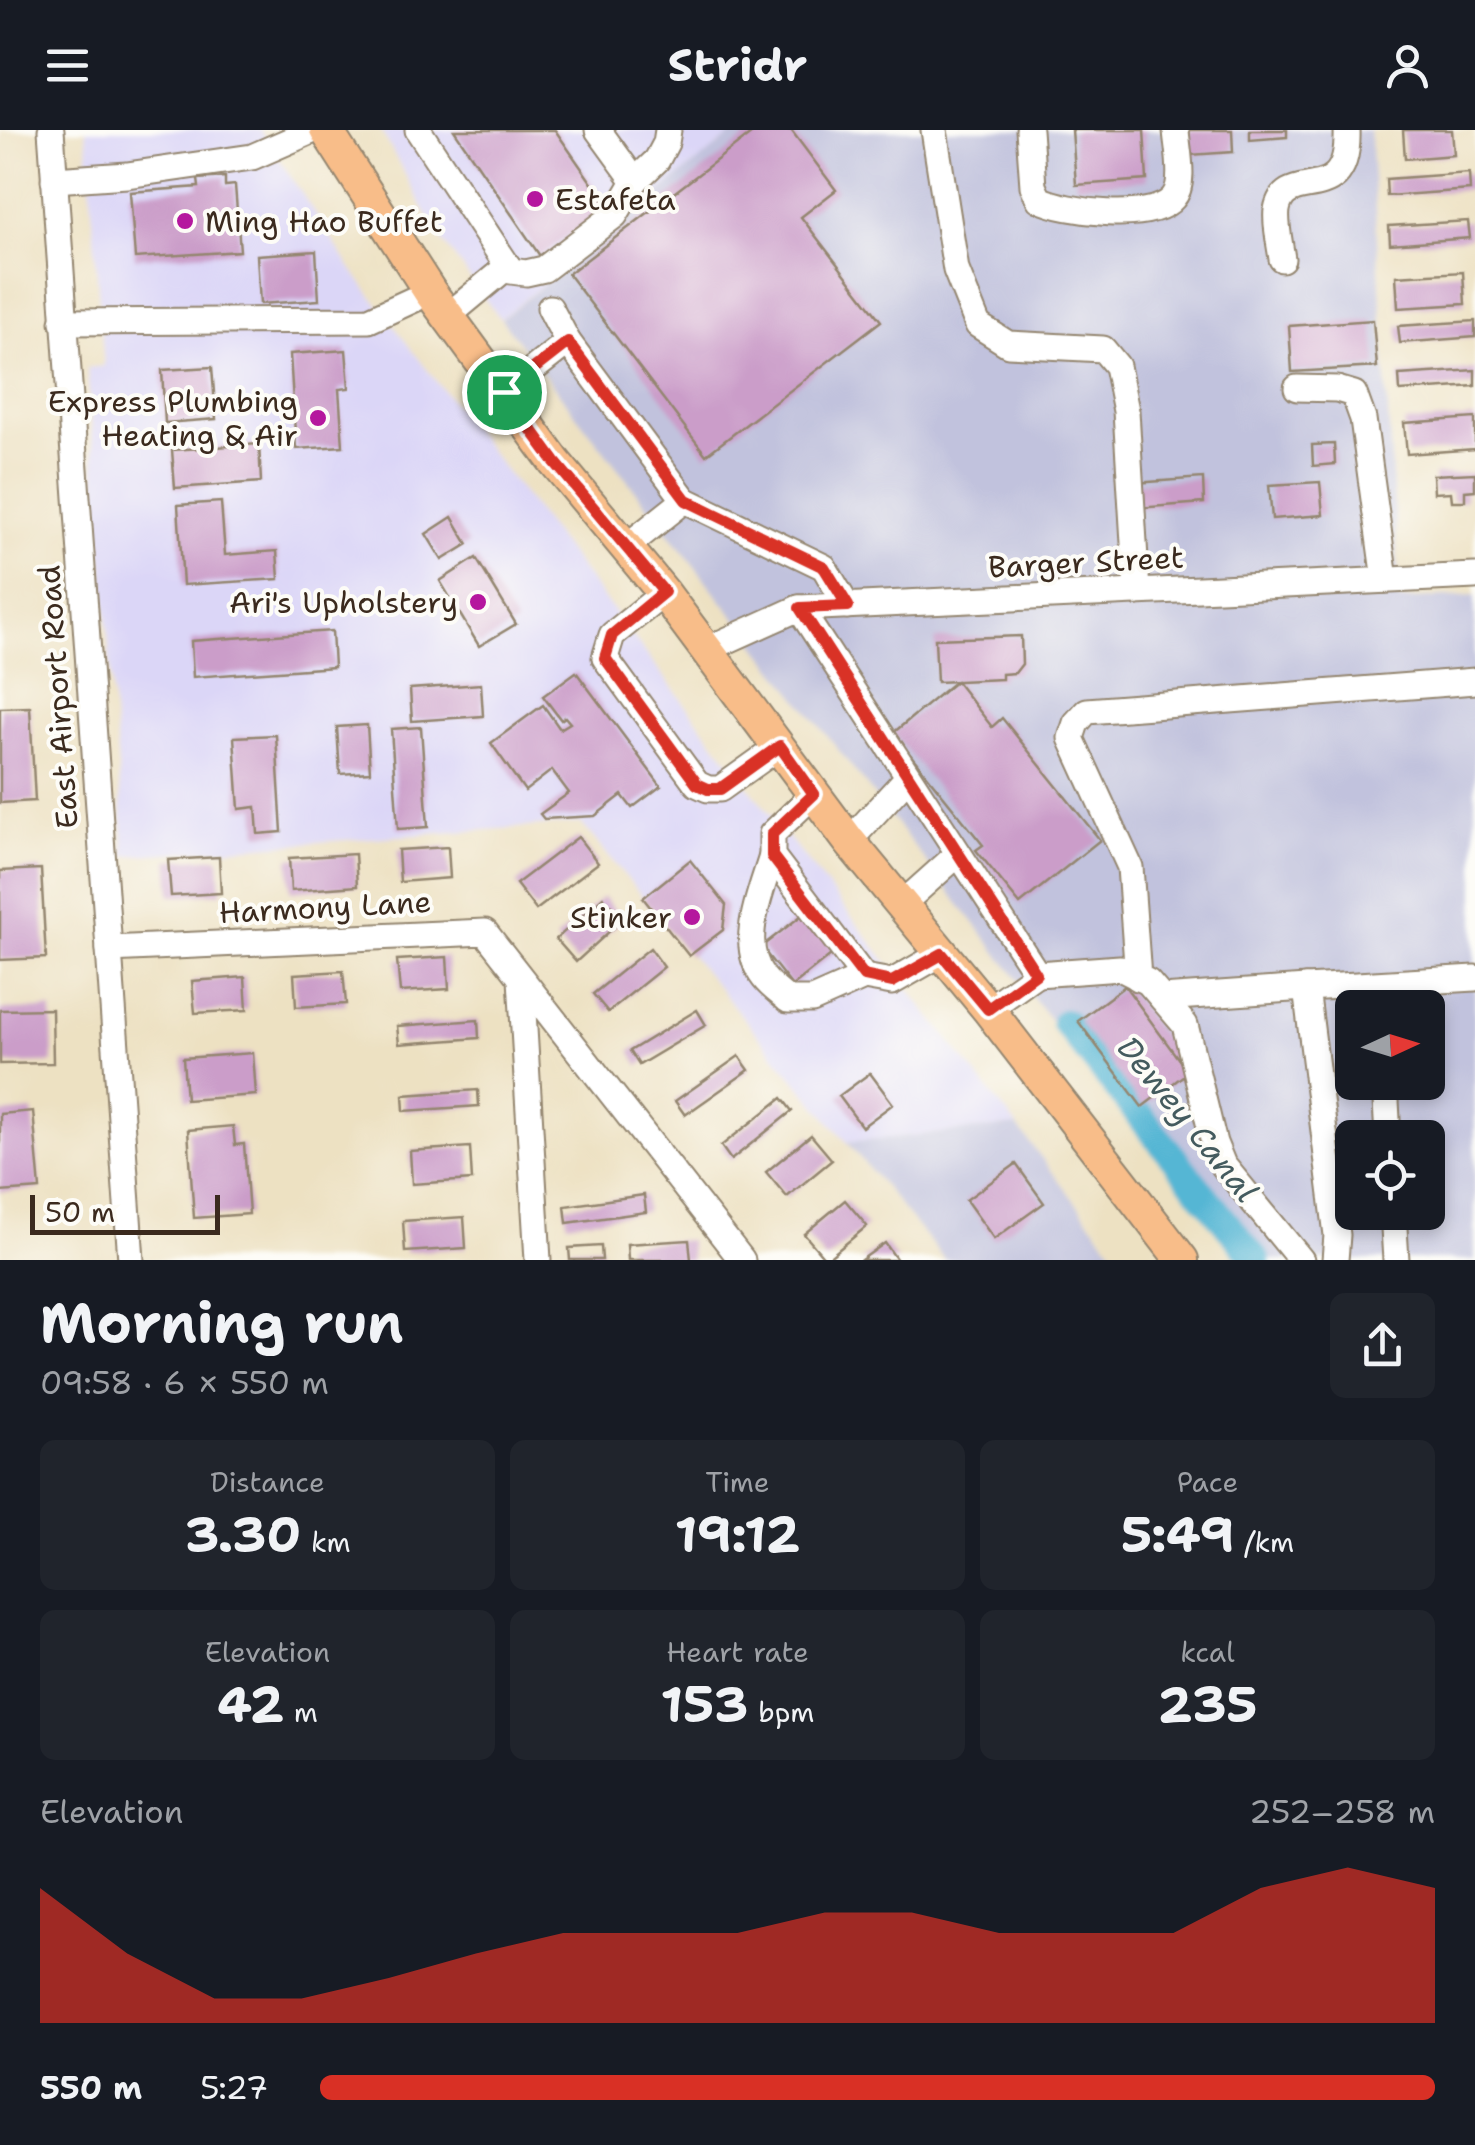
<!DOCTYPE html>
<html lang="en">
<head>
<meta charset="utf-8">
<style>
	:root { --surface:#171b24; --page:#20242c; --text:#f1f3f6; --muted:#9ea1a6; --accent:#d93025 }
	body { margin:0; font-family:"Shantell Sans",sans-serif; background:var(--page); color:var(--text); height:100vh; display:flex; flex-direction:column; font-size:38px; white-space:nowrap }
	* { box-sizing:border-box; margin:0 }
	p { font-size:32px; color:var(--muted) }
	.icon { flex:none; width:55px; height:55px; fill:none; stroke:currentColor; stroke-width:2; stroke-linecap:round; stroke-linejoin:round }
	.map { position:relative; height:1130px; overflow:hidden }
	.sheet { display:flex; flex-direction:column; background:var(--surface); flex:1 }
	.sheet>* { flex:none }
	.needle { width:65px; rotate:86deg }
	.fabs { position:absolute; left:1335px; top:860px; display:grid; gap:20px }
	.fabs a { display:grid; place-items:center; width:110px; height:110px; border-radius:15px; background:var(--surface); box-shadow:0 5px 15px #0003; font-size:50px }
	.scale { position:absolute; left:30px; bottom:25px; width:190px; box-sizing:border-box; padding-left:10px; border:5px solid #3b2a1e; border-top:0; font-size:28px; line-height:35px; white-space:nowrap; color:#3b2a1e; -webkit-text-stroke:8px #fdfcf7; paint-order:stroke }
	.pin { position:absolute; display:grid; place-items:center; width:85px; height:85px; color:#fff; margin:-42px; border:5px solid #fff; border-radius:50%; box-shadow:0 2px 10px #0007 }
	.round { display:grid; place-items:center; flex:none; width:105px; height:105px; border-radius:15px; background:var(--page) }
	.overview { display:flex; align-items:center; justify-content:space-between; height:170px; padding:0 40px }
	h1 { font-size:55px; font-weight:700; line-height:75px }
	.stats { display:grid; grid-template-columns:repeat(3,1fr); gap:15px; height:170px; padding:10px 40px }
	.stats div { display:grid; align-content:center; border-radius:15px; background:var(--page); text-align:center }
	.stats b { font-size:50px; font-weight:700 }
	.stats small { font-size:28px; font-weight:400 }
	.stats p { font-size:28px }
	.chart { height:280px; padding:20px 40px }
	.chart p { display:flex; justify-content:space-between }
	.chart svg { width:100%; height:180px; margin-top:10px; fill:var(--accent); opacity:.7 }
	ul { padding:0 40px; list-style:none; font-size:32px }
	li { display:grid; grid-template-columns:160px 120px 1fr; align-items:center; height:75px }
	li i { height:25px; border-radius:12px; background:var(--accent) }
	header { display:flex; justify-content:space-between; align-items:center; height:130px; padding:0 40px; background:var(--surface); font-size:45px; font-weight:700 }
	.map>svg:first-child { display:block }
</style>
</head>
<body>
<header><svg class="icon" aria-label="menu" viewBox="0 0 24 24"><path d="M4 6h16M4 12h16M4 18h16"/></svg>Stridr<svg class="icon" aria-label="person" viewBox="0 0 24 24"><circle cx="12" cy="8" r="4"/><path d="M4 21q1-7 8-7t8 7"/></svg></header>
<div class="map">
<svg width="1475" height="1130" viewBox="0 0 1475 1130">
	<rect width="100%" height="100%" fill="#fdfcf7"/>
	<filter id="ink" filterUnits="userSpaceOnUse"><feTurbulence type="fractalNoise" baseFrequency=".01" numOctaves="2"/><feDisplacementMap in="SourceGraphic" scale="20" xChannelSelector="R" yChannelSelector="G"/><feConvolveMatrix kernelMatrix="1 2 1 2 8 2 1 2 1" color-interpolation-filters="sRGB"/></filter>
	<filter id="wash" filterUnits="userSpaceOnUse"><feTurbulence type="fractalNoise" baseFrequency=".0048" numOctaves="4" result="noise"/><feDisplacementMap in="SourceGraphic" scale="40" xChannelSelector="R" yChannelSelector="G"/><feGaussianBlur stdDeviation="2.25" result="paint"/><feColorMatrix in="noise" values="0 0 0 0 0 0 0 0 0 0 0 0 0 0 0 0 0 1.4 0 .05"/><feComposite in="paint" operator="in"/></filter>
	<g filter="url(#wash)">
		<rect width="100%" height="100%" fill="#ede1c2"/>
		<g fill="#dbd6f7">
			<polygon points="86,0 260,0 350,137 406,212 762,674 1017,996 847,1012 581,693 125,726 87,238 104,236"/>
			<polygon points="381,0 738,0 500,189 438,105"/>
		</g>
		<g fill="#c1c2dd" fill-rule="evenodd">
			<path d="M738,0h632l30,470 75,-5v665h-237l-737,-941zM1352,878h76v74h-76zM1352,1008h76v74h-76z"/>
			<polygon points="1017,996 1120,1130 945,1130 847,1012"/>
		</g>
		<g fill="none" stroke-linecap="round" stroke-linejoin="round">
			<polyline stroke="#55b6d4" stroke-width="28" points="1065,893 1256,1130"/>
		</g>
		<g id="blocks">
			<g fill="#cb9dc9">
				<polygon points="454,0 555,0 609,78 540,126"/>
				<polygon points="756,0 791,0 836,60 801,87 881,191 706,325 568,144"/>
				<polygon points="1072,0 1144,0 1147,50 1076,55"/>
				<polygon points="1189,0 1232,0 1233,22 1190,25"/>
				<polygon points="1250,0 1287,0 1287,7 1250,10"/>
				<polygon points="1403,0 1452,0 1454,25 1405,29"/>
				<polygon points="1469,43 1470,60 1387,66 1386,49"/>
				<polygon points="225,47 225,56 235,55 240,121 135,128 130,62 199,57 198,49"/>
				<polygon points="1468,91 1470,108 1390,114 1389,96"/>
				<polygon points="316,121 319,170 260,174 257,125"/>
				<polygon points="1463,142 1465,174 1398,178 1396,146"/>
				<polygon points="1373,190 1377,237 1292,242 1289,196"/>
				<polygon points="1475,191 1475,207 1400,213 1398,196"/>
				<polygon points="346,220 349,258 339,259 343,316 296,319 290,224"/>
				<polygon points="212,237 216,289 165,293 162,240"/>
				<polygon points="1475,240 1475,256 1400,261 1399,245"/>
				<polygon points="1475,288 1475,319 1407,324 1404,293"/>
				<polygon points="259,314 261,352 175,358 172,320"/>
				<polygon points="1334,314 1335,334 1313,336 1312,315"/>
				<polygon points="1475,343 1475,360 1465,361 1465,371 1452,371 1451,362 1434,363 1433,345"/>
				<polygon points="1203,348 1204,373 1137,378 1135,353"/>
				<polygon points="1320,352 1323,385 1272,389 1269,355"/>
				<polygon points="221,372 225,425 277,421 279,449 183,455 178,375"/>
				<polygon points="452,387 468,414 442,430 426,404"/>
				<polygon points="476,428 516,494 479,516 440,451"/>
				<polygon points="332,501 334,537 193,547 191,511"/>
				<polygon points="1021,506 1022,534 1015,543 1002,544 1002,549 937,552 935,509"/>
				<polygon points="576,542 661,656 632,678 622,665 595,686 544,689 540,684 569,663 552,640 525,661 491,613 543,575 560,599 570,593 565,587 561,590 543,566"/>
				<polygon points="956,551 992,597 1002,588 1100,710 1020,774 976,720 983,715 893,603"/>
				<polygon points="481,554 483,586 412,591 410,559"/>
				<polygon points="30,577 35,671 0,673 0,578"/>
				<polygon points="367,595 370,642 340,644 337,597"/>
				<polygon points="421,597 428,697 398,699 391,599"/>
				<polygon points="276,605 282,702 258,704 256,677 239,679 234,607"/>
				<polygon points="578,707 598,733 536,780 516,754"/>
				<polygon points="448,717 450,748 400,752 398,720"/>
				<polygon points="355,724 357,756 291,761 289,728"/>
				<polygon points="219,727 221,763 171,766 168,730"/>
				<polygon points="690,730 726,775 723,800 689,826 643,768"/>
				<polygon points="41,739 46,828 0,830 0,741"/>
				<polygon points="603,767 623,789 576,832 556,809"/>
				<polygon points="806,782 836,821 792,856 761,817"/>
				<polygon points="650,818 664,837 608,882 593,864"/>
				<polygon points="447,827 449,859 400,862 397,830"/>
				<polygon points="343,841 346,874 296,877 294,844"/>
				<polygon points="245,847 247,880 195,883 192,851"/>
				<polygon points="1125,856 1188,942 1142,977 1078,891"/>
				<polygon points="52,879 53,933 0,934 0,880"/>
				<polygon points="697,880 706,895 639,935 630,921"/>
				<polygon points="478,890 479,908 399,914 397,896"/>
				<polygon points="253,923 256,965 186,970 183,928"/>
				<polygon points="739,926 749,940 685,985 675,971"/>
				<polygon points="870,943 893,974 862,997 839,966"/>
				<polygon points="478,960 479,976 404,981 403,965"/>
				<polygon points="782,968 792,981 731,1030 721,1016"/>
				<polygon points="33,981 40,1059 0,1062 0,984"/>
				<polygon points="233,996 235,1015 244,1014 249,1084 194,1088 188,1000"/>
				<polygon points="811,1005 832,1030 787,1067 766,1042"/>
				<polygon points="470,1017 472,1050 412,1054 410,1021"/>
				<polygon points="1016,1034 1044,1073 994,1109 966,1070"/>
				<polygon points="644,1065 646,1082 567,1093 565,1076"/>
				<polygon points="845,1070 867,1096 826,1130 804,1104"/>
				<polygon points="464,1087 466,1118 405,1122 403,1091"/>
				<polygon points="689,1110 691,1130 628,1130 627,1114"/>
				<polygon points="885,1113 897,1130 861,1130"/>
				<polygon points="601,1116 602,1130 570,1130 569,1118"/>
			</g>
		</g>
	</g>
	<g filter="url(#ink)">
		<use href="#blocks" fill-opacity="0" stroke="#948670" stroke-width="2.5"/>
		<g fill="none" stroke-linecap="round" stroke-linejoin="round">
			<defs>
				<g id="minor">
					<polyline points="51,0 131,1130"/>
					<polyline points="418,0 511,141 526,143 544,139 615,85 635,51 657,30 666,13 668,0"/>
					<polyline points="598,0 635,51"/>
					<polyline points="934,0 956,140 978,195 1008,214 1103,219 1117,236 1126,281 1137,462"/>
					<path d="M1029,0l4,56 6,13c26,13 113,24 134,-1 13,-14 4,-50 3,-68"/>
					<polyline points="54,50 127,45 252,27 314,0"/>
					<path d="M1282,129c-2,-15 -7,-35 -5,-49 8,-46 73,4 70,-80"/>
					<polyline points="550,178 568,212 685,370 824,437 847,476"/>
					<polyline points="449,185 508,136"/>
					<polyline points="63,192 369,190 430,162"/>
					<polyline points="1297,258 1337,259 1354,264 1363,289 1385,450"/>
					<polyline points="504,262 568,212"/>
					<polyline points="626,417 685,370"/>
					<polyline points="664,463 612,505 605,528 697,654 708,659 720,659 780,616"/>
					<polyline points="799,478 1037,844 988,879"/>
					<polyline points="708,519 799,478 1475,446"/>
					<polyline points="814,664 772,704 772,726 864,847 892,852 941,824"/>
					<polyline points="849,711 908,647"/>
					<path d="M772,726c-11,37 -35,88 -8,122 6,8 16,15 24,22h24l52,-23"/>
					<polyline points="901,775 958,724"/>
					<polyline points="109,819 485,802 742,1130"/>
					<polyline points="1037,844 1120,838 1148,852 1185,895 1214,1013 1223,1035 1301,1130"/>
					<polyline points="1138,848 1130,737 1071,608 1076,593 1087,581 1475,551"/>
					<polyline points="521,849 538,1130"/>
					<polyline points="1162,868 1306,858"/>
					<polyline points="1385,952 1388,1008"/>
					<polyline points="1393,1082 1396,1130"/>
					<polyline points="1335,1130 1337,1105 1306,858 1475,848"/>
				</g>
				<polyline id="major" points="326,0 430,162 555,332 664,463 849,711 988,879 1182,1130"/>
			</defs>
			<use href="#minor" stroke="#948670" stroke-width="29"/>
			<use href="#major" stroke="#948670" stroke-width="36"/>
			<use href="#minor" stroke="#fff" stroke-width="25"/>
			<use href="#major" stroke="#f8bd89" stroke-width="32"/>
		</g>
	</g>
	<g fill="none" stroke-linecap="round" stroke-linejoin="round" filter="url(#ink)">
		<defs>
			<polygon id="route" points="568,212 686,370 824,437 848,476 800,478 1036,844 988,879 942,824 892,852 864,846 772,726 772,704 814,664 780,616 720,659 708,659 697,654 605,528 612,505 664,462 555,332 504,262"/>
		</defs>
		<use href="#route" stroke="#fff" stroke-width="20"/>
		<use href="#route" stroke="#d93025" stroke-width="12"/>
	</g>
	<g fill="#b5179e" stroke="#fdfcf7" stroke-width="4">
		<circle cx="535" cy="69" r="10"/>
		<circle cx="185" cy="91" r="10"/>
		<circle cx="318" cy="288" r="10"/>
		<circle cx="478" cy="472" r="10"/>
		<circle cx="692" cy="787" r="10"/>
	</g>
	<g text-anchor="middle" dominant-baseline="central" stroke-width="8" stroke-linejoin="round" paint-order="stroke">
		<g font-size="30" fill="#3b2a1e" stroke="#fdfcf7" text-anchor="end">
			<text x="555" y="69" text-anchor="start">Estafeta</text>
			<text x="205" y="91" text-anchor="start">Ming Hao Buffet</text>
			<text x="298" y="271">Express Plumbing<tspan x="298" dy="34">Heating &amp; Air</tspan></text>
			<text x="458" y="472">Ari's Upholstery</text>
			<text x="672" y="787">Stinker</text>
		</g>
		<g font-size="30" fill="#3b2a1e" stroke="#fdfcf7">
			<text transform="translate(1086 432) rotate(-3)">Barger Street</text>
			<text transform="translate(58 567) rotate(-94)">East Airport Road</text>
			<text transform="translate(325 777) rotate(-3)">Harmony Lane</text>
		</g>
		<g font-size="32" font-style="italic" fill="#445b5e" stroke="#fdfcf7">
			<text transform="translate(1188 989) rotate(51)">Dewey Canal</text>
		</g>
	</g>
</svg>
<div class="fabs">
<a><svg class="needle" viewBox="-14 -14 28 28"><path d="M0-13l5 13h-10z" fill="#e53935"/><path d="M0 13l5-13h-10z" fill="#9ea1a6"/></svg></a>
<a><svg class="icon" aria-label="locate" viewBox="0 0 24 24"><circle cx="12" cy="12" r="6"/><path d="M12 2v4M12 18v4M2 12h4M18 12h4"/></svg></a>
</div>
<div class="scale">50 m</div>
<div class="pin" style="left:504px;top:262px;background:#1e9e55"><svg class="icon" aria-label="arrive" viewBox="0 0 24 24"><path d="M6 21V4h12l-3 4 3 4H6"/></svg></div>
</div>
<section class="sheet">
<div class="overview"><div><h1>Morning run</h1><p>09:58 · 6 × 550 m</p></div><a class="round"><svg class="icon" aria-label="share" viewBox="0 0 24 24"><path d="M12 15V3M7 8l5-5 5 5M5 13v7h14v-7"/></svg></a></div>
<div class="stats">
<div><p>Distance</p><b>3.30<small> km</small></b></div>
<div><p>Time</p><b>19:12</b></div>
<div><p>Pace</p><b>5:49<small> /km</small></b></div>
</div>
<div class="stats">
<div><p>Elevation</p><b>42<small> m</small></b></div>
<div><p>Heart rate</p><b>153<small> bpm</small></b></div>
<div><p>kcal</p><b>235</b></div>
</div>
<div class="chart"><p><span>Elevation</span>252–258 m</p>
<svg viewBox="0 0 160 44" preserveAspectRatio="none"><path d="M0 44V11L10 27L20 38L30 38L40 33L50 27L60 22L70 22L80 22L90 17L100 17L110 22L120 22L130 22L140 11L150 6L160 11V44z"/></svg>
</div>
<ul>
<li><b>550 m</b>5:27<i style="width:100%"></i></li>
</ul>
</section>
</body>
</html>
